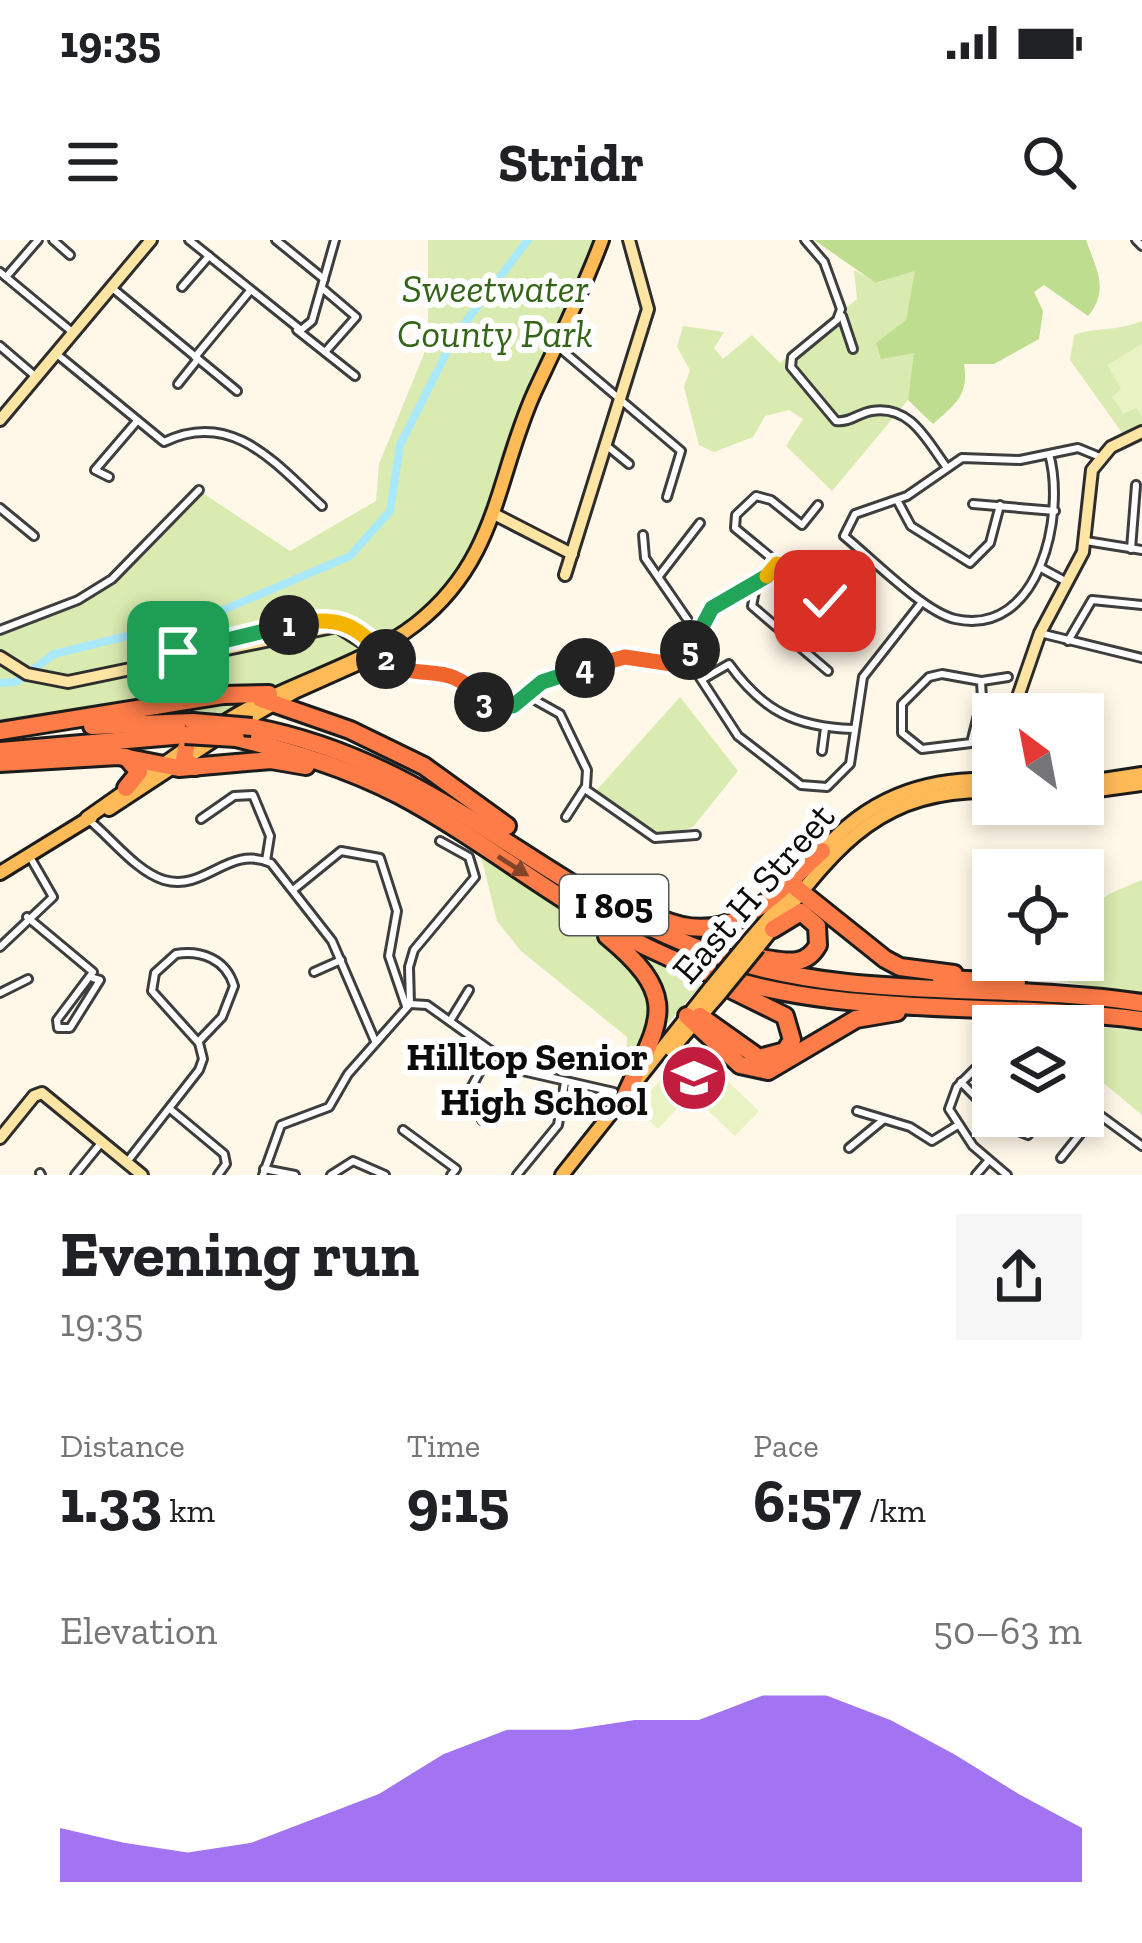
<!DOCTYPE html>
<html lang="en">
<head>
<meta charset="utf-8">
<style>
	:root { --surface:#fff; --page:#f6f6f6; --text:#202124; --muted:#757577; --accent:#7c3aed }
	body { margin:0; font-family:"Zilla Slab",serif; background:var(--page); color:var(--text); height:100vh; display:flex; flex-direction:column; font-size:45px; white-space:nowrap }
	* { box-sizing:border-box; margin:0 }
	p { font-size:39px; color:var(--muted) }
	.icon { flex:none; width:66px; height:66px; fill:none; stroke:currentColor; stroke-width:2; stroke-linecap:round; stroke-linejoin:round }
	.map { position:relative; height:935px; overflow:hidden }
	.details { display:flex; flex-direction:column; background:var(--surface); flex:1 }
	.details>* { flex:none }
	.needle { width:78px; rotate:328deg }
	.tools { position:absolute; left:972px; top:453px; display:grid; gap:24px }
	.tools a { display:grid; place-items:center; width:132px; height:132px; border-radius:0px; background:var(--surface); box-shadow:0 6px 18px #0003; font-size:60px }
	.pin { position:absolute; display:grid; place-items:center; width:102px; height:102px; color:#fff; margin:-51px; border-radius:24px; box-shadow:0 6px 18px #0006 }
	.km { position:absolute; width:60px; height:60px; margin:-30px; border-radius:50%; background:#222; color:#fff; font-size:33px; line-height:60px; text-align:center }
	.round { display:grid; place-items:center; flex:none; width:126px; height:126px; border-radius:0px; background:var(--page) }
	.headline { display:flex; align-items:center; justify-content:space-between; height:204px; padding:0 60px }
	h1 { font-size:66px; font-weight:800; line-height:90px }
	.metrics { display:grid; grid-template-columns:repeat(3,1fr); gap:18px; height:204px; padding:12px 60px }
	.metrics div { display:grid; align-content:center }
	.metrics b { font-size:60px; font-weight:800 }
	.metrics small { font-size:33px; font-weight:400 }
	.metrics p { font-size:33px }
	.chart { height:336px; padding:24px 60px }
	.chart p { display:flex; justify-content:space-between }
	.chart svg { width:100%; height:216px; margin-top:12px; fill:var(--accent); opacity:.7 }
	.status { display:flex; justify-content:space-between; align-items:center; height:84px; padding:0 60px; background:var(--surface); direction:ltr }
	.status svg { height:33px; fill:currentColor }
	header { display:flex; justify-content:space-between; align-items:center; height:156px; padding:0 60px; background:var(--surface); font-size:54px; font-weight:800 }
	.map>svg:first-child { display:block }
</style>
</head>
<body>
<div class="status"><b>19:35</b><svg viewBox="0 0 49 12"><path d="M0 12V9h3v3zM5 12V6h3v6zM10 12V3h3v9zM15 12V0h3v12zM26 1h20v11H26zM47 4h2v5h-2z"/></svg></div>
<header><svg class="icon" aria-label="menu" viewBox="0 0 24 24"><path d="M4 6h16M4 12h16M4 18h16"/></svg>Stridr<svg class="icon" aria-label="search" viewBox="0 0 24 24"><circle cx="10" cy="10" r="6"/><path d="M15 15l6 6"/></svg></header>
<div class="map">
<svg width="1142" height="935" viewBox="0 0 1142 935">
	<rect width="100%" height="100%" fill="#fff7e8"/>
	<g fill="#d9ebb0">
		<polygon points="428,0 602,0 555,104 495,286 423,383 236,481 177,477 0,491 0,391 113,339 201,252 290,311 376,261 379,224 428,104"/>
		<polygon points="854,30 878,43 916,30 906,80 915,113 908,160 832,251 786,206 803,179 789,170 765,176 753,197 714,212 699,205 684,147 690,130 677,107 683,86 724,92 714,108 723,119 752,95 780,123 857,59"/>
		<path d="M1142,81v104l-19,9 -53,-74 4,-25c21,-8 40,-3 68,-14z"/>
		<polygon points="680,457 738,531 693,587 663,595 595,552"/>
		<polygon points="481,616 701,745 626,832 627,797 521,711 497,681"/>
		<path d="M1142,640v114l-90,-14 4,-20h27c0,-57 8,-59 59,-80z"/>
		<polygon points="988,777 1142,791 1142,875 1083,826 1083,786 993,786 993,792 986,791"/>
	</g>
	<path fill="#bfdd8f" d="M814,0h272c10,29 24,49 2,76l-44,-31 -10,7 9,19 -4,28 -45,25h-30c5,31 -8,40 -31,60l-25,-24 6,-47 -33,6 -5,-16 30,-23 9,-49 -39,12z"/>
	<g fill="#e9f2c3">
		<polygon points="1142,104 1142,176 1136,168 1123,174 1112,157 1121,149 1107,125"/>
		<polygon points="671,829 693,851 658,889 635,867"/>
		<polygon points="716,830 759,871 735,896 692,855"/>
	</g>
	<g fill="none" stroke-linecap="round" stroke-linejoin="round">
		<polyline stroke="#aae9fa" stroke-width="8" points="0,443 16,442 54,414 209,376 350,316 390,271 400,205 455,96 528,0"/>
		<defs>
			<g id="street">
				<polyline points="53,0 70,15"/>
				<polyline points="189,0 301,90 312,81 335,0"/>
				<polyline points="276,0 324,39"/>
				<path d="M805,0l19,22 17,47 -4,11 -45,37 -1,10 45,54c14,2 22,-8 36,-10 38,-6 54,28 73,54"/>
				<polyline points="1136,0 1142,6"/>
				<polyline points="0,32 71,91"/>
				<polyline points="6,37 38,0"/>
				<polyline points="111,47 237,151"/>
				<polyline points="182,47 209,16"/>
				<polyline points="322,48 356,77 325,112"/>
				<polyline points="842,76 853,109"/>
				<polyline points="297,90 355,136"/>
				<polyline points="556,105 681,211 667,257"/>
				<polyline points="0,106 35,136"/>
				<path d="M58,115l106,87c68,-33 111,21 158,64"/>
				<polyline points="195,117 249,52"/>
				<polyline points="178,144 198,119"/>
				<polyline points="607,206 629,224"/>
				<path d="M1049,214c17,59 -9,184 -94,165 -31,-7 -84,-61 -111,-83l11,-22 52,-18 55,-38 58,2 58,-12 22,9"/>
				<polyline points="109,237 95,230 137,181"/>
				<polyline points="897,260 911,286 970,323 990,303 1000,265"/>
				<polyline points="973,264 1055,271"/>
				<polyline points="818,265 802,285 771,260 756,256 736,275 735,288 860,391"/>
				<polyline points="0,268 34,296"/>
				<polyline points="643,295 645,318 696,392"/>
				<polyline points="1086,301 1142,310"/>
				<polyline points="1131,309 1136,245"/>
				<polyline points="1041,328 1065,341"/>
				<polyline points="659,336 700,283"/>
				<polyline points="756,346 752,366 828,431"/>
				<polyline points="0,390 78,360 112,339 199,250"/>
				<polyline points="1040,393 1142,418"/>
				<polyline points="1068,401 1092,360 1142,365"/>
				<path d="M383,416c22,21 52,8 76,21 21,11 23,31 50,30l36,-27 67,-22 64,5c20,-14 19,-40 37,-56 22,-21 43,-17 64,-43"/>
				<polyline points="695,430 738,496 801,545 827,547 850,524 863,437 922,362"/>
				<polygon points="942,434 981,441 982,459 971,503 922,509 902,493 902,464 929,437"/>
				<path d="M703,439l26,-15c34,47 66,63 124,65"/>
				<polyline points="982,441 1008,437"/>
				<polyline points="526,455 560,474 587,530 586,546 566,577"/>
				<polyline points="982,459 1014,464"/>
				<polyline points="822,511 825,488"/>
				<polyline points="585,549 655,598 696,595"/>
				<polyline points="201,579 234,556 253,555 270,596 266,621"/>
				<path d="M90,581c21,17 47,51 74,59 42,12 64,-36 107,-17l61,78 43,100"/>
				<polyline points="293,650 341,611 380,618 397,671 389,716 406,766"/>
				<polyline points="27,677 93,732 57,780 58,788 70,788 100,740 93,738"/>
				<polyline points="0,707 53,657 30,617"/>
				<path d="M176,714c25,-4 50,5 58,32l-12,31 -24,25 -46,-51 3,-18z"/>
				<polyline points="314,732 341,720"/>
				<polyline points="0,753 28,739"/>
				<polyline points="410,764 427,765 518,830 614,852"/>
				<polyline points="450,781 469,750"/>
				<polyline points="987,817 957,847 949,869 973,906 1007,935"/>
				<polyline points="961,842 993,875"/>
				<polyline points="170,869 224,914 226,924 218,935"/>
				<polyline points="857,871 910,887 932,901 958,885"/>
				<polyline points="1011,876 1006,886 1028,895 1039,876"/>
				<polyline points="482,880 471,848 491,811"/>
				<polyline points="403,890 456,929 451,935"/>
				<polyline points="849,908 883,880"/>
				<polyline points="1061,918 1097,873 1142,906"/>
				<polyline points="127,922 199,830 203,819 199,803"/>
				<polyline points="264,929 295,935"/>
				<polyline points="40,933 41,935"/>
				<polyline points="75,935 101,903"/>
				<polyline points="263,935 281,885 329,867 348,834 410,764 409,727 414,710 475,637 469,617 440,601"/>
				<polyline points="331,935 353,921 385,935"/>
				<polyline points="517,935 558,885 565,842"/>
				<polyline points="976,935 989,920"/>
			</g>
			<g id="secondary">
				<polyline points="0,180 151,0"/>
				<polyline points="496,275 572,314"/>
				<polyline points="565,335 648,69 629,0"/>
				<path d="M267,390c39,-8 81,-22 109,15"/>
				<polyline points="0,417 27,434 68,442 337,386 378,412"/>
				<polyline points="1012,474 1040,393 1083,312 1092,230 1111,207 1142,192"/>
				<polyline points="0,898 34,856 42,853 142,935"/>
			</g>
			<g id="primary">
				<path d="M220,485c61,-41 141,-58 196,-101 83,-65 80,-148 119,-233 23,-49 48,-100 67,-151"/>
				<polyline points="234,487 294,452 388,410"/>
				<polyline points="1083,543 1142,534"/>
				<polyline points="1083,552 1142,544"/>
				<polyline points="109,569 217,498"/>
				<polyline points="87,578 188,507"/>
				<path d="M820,614c46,-55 103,-76 173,-74"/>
				<polyline points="0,633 91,577"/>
				<polyline points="748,702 797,645"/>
				<path d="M758,707c71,-88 110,-159 235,-156"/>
				<polyline points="671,810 718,756"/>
				<polyline points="562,935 711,747"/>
			</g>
			<g id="highway">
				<polyline points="261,459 350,490 424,526 507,586"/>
				<polyline points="92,486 193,482"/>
				<path d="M252,487c191,36 293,169 464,228 138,48 285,26 426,48"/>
				<polyline points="0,491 223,455 269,454"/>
				<path d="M236,498c57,14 111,30 163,57 100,53 185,131 291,171 144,55 302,34 452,54"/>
				<polyline points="186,508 184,520 195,527"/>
				<polyline points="0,511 185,495"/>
				<polyline points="0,523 118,516 179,528 271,520 306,526"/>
				<polyline points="126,548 139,532 126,517"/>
				<polyline points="795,647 885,719 900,727 954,734"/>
				<path d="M661,679c72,31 113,-25 161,-68"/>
				<path d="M607,696c79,65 50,87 16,165"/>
				<path d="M760,718c23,3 45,11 58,-13l-1,-19 -16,-14 -28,17"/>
				<polyline points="941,739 1017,742"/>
				<polyline points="687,776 740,825 768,831 856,779 897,772"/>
				<polyline points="700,776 759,818 785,811 792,800 785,776 728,748"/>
			</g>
		</defs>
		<use href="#street" stroke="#3e3e3e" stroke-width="12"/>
		<use href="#secondary" stroke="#2d2d2d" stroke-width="16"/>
		<use href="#primary" stroke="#1c1c1c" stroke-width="18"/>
		<use href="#highway" stroke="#1c1c1c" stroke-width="22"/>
		<use href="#street" stroke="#fff" stroke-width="6"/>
		<use href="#secondary" stroke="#ffe5a3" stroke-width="10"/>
		<use href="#primary" stroke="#ffba58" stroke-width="12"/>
		<use href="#highway" stroke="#fd7c48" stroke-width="16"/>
		<defs>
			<g id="primary-bridge">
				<polyline points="711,747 748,702"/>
				<polyline points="718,756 758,707"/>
			</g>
			<g id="highway-bridge">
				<polyline points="193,482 252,487"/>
				<polyline points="185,495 236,498"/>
			</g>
		</defs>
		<use href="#primary-bridge" stroke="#1c1c1c" stroke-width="18" stroke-linecap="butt"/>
		<use href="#highway-bridge" stroke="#1c1c1c" stroke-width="22" stroke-linecap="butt"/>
		<use href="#primary-bridge" stroke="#ffba58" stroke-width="12"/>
		<use href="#highway-bridge" stroke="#fd7c48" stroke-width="16"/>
	</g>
	<defs><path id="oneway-solid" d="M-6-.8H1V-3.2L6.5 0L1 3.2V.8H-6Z" transform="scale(3)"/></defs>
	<use fill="#84442a" href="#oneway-solid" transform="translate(513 626) rotate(33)"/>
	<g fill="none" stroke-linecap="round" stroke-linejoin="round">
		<defs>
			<polyline id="split-1" points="178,412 289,385"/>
			<path id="split-2" d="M289,385c46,-10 68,-3 97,34"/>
			<path id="split-3" d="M386,419c35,27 60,-4 98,43"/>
			<polyline id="split-4" points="484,462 513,466 542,442 585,428"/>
			<polyline id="split-5" points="585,428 625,417 672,424 690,410"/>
			<polyline id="split-6" points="690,410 712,368 767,336"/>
			<polyline id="split-7" points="767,336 777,324 825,361"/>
		</defs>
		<use href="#split-1" stroke="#fff" stroke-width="24"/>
		<use href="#split-2" stroke="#fff" stroke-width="24"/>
		<use href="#split-3" stroke="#fff" stroke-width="24"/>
		<use href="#split-4" stroke="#fff" stroke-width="24"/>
		<use href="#split-5" stroke="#fff" stroke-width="24"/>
		<use href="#split-6" stroke="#fff" stroke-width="24"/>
		<use href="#split-7" stroke="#fff" stroke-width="24"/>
		<use href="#split-1" stroke="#22a559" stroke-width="15"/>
		<use href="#split-2" stroke="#f5b400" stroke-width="15"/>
		<use href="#split-3" stroke="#f0652b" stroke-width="15"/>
		<use href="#split-4" stroke="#22a559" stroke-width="15"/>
		<use href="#split-5" stroke="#f0652b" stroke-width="15"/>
		<use href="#split-6" stroke="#22a559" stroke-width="15"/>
		<use href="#split-7" stroke="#f5b400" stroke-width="15"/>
	</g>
	<defs>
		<symbol id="school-disc" viewBox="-11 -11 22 22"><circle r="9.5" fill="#c21c3f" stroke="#fff"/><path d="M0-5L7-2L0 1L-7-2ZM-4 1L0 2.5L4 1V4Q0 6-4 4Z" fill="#fff"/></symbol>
	</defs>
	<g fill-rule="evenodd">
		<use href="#school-disc" x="656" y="800" width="76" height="76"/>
	</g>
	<g text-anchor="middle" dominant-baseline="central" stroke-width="12" stroke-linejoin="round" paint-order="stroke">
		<rect fill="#fff" stroke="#545454" stroke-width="3" x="560" y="635" width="108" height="60" rx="9"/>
		<g font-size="36" font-weight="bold" fill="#0b0b0b">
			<text x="614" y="665">I 805</text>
		</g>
		<g font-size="39" font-style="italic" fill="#356518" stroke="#fff">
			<text x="495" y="48">Sweetwater<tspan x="495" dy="45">County Park</tspan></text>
		</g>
		<g font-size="39" fill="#0b0b0b" stroke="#fff">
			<text transform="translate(753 653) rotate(-49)">East H Street</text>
		</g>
		<g font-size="39" font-weight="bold" fill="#0b0b0b" stroke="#fff" text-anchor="end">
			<text x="648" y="816">Hilltop Senior<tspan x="648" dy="45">High School</tspan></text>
		</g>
	</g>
</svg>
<div class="tools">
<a><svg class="needle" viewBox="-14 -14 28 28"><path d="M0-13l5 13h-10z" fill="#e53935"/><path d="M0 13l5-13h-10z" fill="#757577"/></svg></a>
<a><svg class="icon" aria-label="locate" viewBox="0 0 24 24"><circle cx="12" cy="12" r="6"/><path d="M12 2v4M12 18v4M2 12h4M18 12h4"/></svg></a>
<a><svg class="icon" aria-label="layers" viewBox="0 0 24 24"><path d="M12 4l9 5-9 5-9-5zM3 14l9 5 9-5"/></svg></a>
</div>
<div class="pin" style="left:178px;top:412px;background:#1e9e55"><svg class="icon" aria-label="arrive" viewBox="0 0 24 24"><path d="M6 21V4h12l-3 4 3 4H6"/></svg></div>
<div class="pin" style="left:825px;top:361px;background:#d93025"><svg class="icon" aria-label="check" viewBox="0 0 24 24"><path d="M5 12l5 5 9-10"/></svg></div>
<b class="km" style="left:289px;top:385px">1</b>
<b class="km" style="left:386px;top:419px">2</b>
<b class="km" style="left:484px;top:462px">3</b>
<b class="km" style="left:585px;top:428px">4</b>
<b class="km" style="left:690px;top:410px">5</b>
</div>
<section class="details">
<div class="headline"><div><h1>Evening run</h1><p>19:35</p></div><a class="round"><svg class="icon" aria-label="share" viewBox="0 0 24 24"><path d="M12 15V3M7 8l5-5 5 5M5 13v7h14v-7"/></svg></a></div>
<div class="metrics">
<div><p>Distance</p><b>1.33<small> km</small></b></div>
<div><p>Time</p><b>9:15</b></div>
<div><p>Pace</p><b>6:57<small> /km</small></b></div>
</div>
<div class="chart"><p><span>Elevation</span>50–63 m</p>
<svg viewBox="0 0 160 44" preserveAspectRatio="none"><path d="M0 44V33L10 36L20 38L30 36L40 31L50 26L60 18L70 13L80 13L90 11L100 11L110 6L120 6L130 11L140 18L150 26L160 33V44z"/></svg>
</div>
</section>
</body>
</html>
